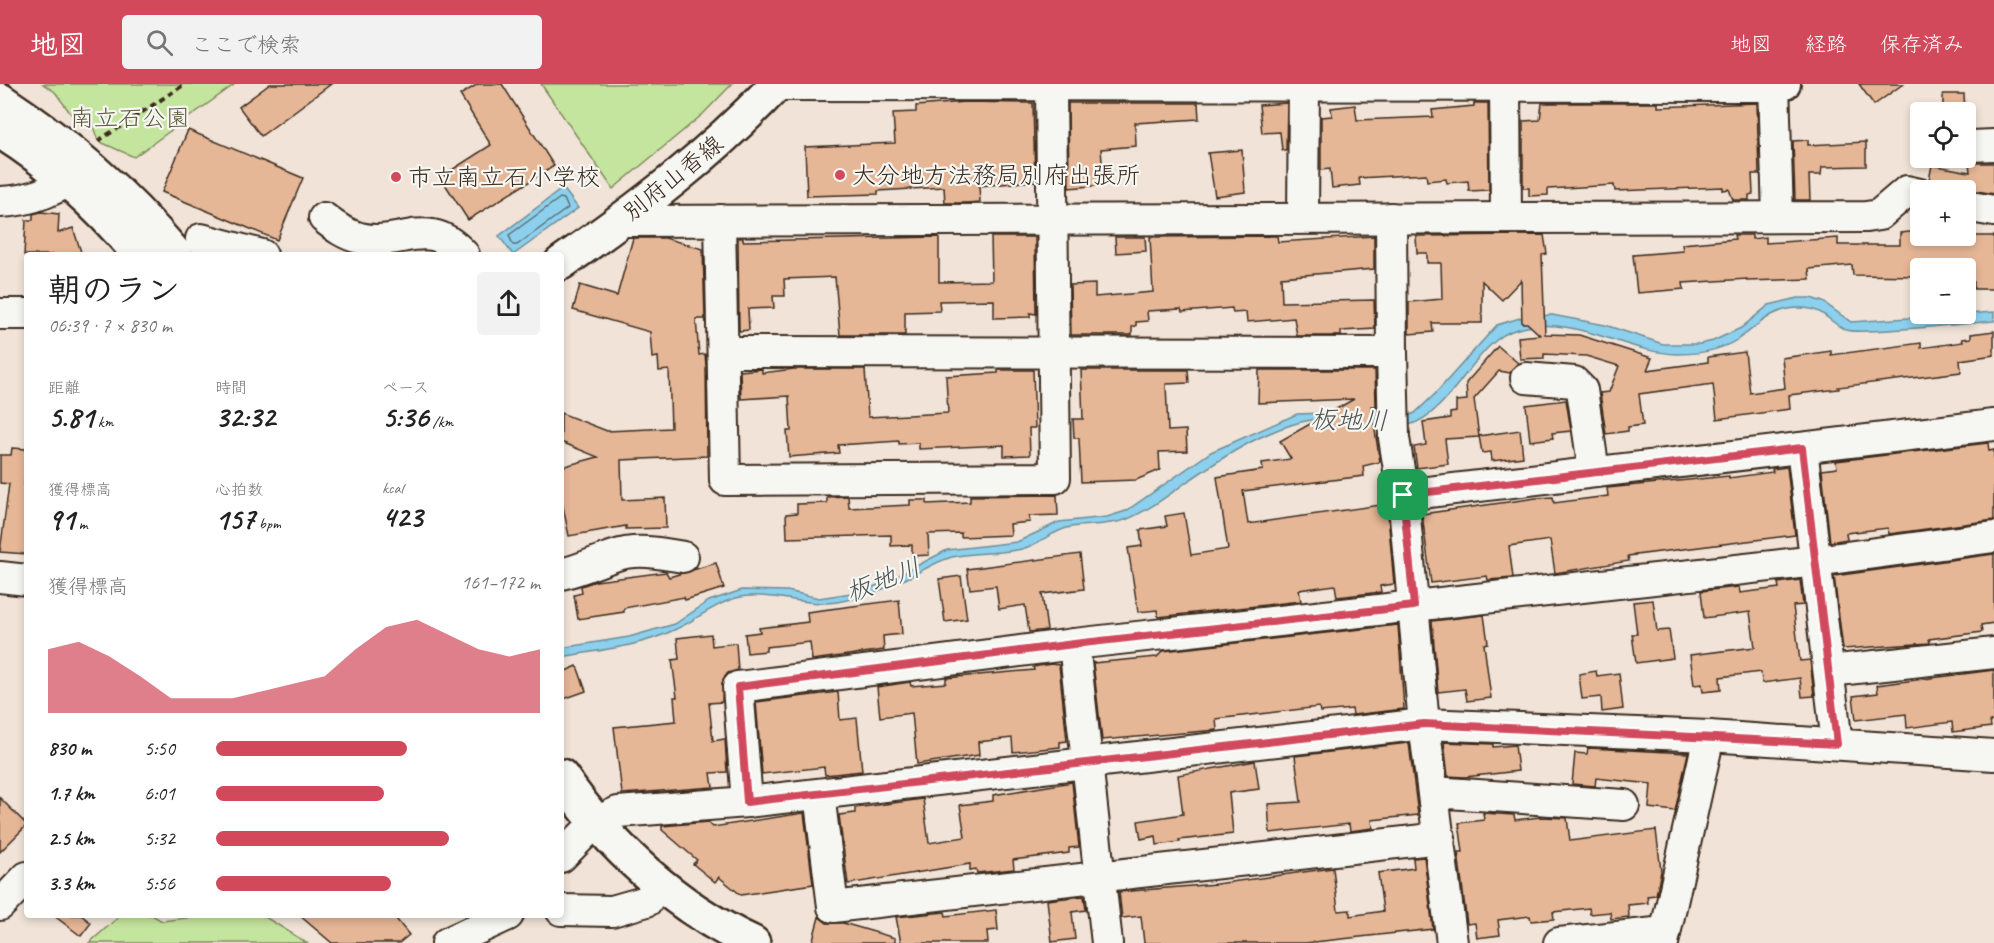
<!DOCTYPE html>
<html lang="ja">
<head>
<meta charset="utf-8">
<style>
	:root { --surface:#fff; --page:#f2f2f2; --text:#222; --muted:#767676; --accent:#d1495b }
	body { margin:0; font-family:Caveat,"Klee One",sans-serif; background:var(--page); color:var(--text); height:100vh; display:flex; flex-direction:column; font-size:22px; white-space:nowrap }
	* { box-sizing:border-box; margin:0 }
	p { font-size:20px; color:var(--muted) }
	.icon { flex:none; width:33px; height:33px; fill:none; stroke:currentColor; stroke-width:2; stroke-linecap:round; stroke-linejoin:round }
	.map { position:relative; flex:1; overflow:hidden }
	.drawer { position:absolute; left:24px; top:168px; width:540px; height:666px; display:flex; flex-direction:column; background:var(--surface); border-radius:6px; box-shadow:0 3px 9px #0003 }
	.drawer>* { flex:none }
	.controls { position:absolute; left:1910px; top:18px; display:grid; gap:12px }
	.controls a { display:grid; place-items:center; width:66px; height:66px; border-radius:6px; background:var(--surface); box-shadow:0 3px 9px #0003; font-size:30px }
	.pin { position:absolute; display:grid; place-items:center; width:51px; height:51px; color:#fff; margin:-26px; border-radius:12px; box-shadow:0 3px 9px #0006 }
	.round { display:grid; place-items:center; flex:none; width:63px; height:63px; border-radius:6px; background:var(--page) }
	.headline { display:flex; align-items:center; justify-content:space-between; height:102px; padding:0 24px }
	h1 { font-size:33px; font-weight:800; line-height:45px }
	.figures { display:grid; grid-template-columns:repeat(3,1fr); gap:9px; height:102px; padding:6px 24px }
	.figures div { display:grid; align-content:center }
	.figures b { font-size:30px; font-weight:800 }
	.figures small { font-size:16px; font-weight:400 }
	.figures p { font-size:16px }
	.chart { height:168px; padding:12px 24px }
	.chart p { display:flex; justify-content:space-between }
	.chart svg { width:100%; height:108px; margin-top:6px; fill:var(--accent); opacity:.7 }
	ul { padding:0 24px; list-style:none; font-size:20px }
	li { display:grid; grid-template-columns:96px 72px 1fr; align-items:center; height:45px }
	li i { height:15px; border-radius:8px; background:var(--accent) }
	header { display:flex; align-items:center; gap:36px; box-sizing:border-box; height:84px; padding:0 30px; background:var(--accent); color:#fff }
	header strong { font-size:28px }
	nav { display:flex; gap:33px; margin-inline-start:auto; font-size:21px }
	.search { width:420px; height:54px; background:var(--page); display:flex; align-items:center; gap:15px; box-sizing:border-box; padding:0 21px; border-radius:6px; color:var(--muted); font-size:22px }
	.map>svg:first-child { display:block }
</style>
</head>
<body>
<header>
<strong>地図</strong>
<div class="search"><svg class="icon" aria-label="search" viewBox="0 0 24 24"><circle cx="10" cy="10" r="6"/><path d="M15 15l6 6"/></svg>ここで検索</div>
<nav><a>地図</a><a>経路</a><a>保存済み</a></nav>
</header>
<div class="map">
<svg width="1994" height="859" viewBox="0 0 1994 859">
	<rect width="100%" height="100%" fill="#f1e3d7"/>
	<filter id="ink" filterUnits="userSpaceOnUse"><feTurbulence type="fractalNoise" baseFrequency=".0167" numOctaves="2"/><feDisplacementMap in="SourceGraphic" scale="12" xChannelSelector="R" yChannelSelector="G"/><feConvolveMatrix kernelMatrix="1 2 1 2 8 2 1 2 1" color-interpolation-filters="sRGB"/></filter>
	<g filter="url(#ink)">
		<g fill="#c4e59e" stroke="#80885e" stroke-width="1.5">
			<polygon points="43,0 235,0 134,73 98,57 92,39 79,41 55,8"/>
			<polygon points="541,0 732,0 703,30 613,105"/>
			<polygon points="121,831 152,831 162,837 210,831 262,831 307,859 89,859"/>
		</g>
		<g fill="#8cd0ed" stroke="#6c8e9a" stroke-width="1.5">
			<polygon points="563,104 578,124 513,171 499,152"/>
			<path d="M1798,214h13l12,4 28,20 143,-10v9c-21,2 -136,14 -148,9 -18,-8 -22,-23 -48,-22 -25,1 -36,14 -54,27 -19,15 -43,19 -66,19 -54,-1 -101,-40 -160,-25 -43,10 -64,83 -109,96 -35,9 -72,-13 -108,-3 -42,11 -81,37 -117,62 -18,13 -38,28 -59,36 -19,6 -36,4 -54,7 -18,3 -32,18 -49,22 -23,5 -47,3 -70,8 -18,5 -33,16 -49,23 -22,11 -42,18 -66,22 -34,5 -68,-12 -101,-4 -23,6 -40,23 -62,32 -35,17 -75,20 -113,27v-9l68,-11 28,-8 18,-5 34,-23 33,-11 45,1 32,7 39,-6 26,-9 63,-33 70,-8 42,-20 48,-5 19,-6 85,-59 86,-38 28,-1 80,4 10,-4 19,-18 63,-70 26,-8 29,-2 53,10 58,19h37l13,-3 28,-13 28,-23z"/>
		</g>
		<g fill="none" stroke-linecap="round" stroke-linejoin="round">
			<polygon stroke="#5b6c71" stroke-width="1.5" points="560,114 564,115 568,124 517,161 513,161 509,151"/>
		</g>
		<g fill="#e6b797" stroke="#3b2a1e" stroke-width="1.5">
			<polygon points="270,0 331,0 261,52 239,23"/>
			<polygon points="478,0 502,0 554,82 468,136 445,100 449,98 444,91 491,61 460,11"/>
			<polygon points="1859,0 1903,0 1874,21"/>
			<polygon points="1943,10 1964,10 1965,28 1943,28"/>
			<polygon points="965,18 1033,19 1035,97 979,102 980,118 967,119 945,119 944,103 878,107 878,110 807,112 805,63 895,59 893,29 916,28 916,22"/>
			<polygon points="1068,19 1198,19 1199,35 1135,39 1136,62 1101,65 1104,101 1069,104"/>
			<polygon points="1287,19 1286,66 1282,66 1280,48 1262,49 1259,21"/>
			<polygon points="1474,19 1488,19 1489,106 1469,107 1468,97 1447,99 1446,95 1427,97 1426,90 1359,94 1360,101 1332,104 1330,85 1321,86 1321,33 1332,32 1331,24 1355,21 1357,36 1433,33 1432,26 1474,22"/>
			<polygon points="1542,19 1658,19 1658,23 1757,19 1759,90 1752,90 1753,110 1749,111 1749,116 1733,116 1729,105 1723,106 1723,103 1615,107 1614,101 1548,105 1548,111 1529,112 1529,104 1523,104 1523,37 1540,36"/>
			<polygon points="188,46 303,94 277,156 162,108"/>
			<polygon points="1808,56 1808,61 1866,58 1866,82 1822,83 1821,91 1809,91 1810,116 1795,116 1793,57"/>
			<polygon points="1242,66 1245,108 1215,112 1208,69"/>
			<polygon points="1969,79 1994,79 1994,110 1933,99 1929,96 1932,81 1970,88"/>
			<polygon points="41,128 59,130 58,149 73,144 82,171 24,171 26,136 33,136 33,130"/>
			<polygon points="1920,147 1920,152 1994,152 1994,205 1974,205 1974,198 1969,198 1969,184 1920,184 1920,192 1853,191 1852,181 1809,185 1810,195 1747,197 1747,195 1683,199 1684,205 1637,209 1633,171 1683,167 1682,160 1735,155 1734,151 1752,151 1752,155 1766,153 1766,159 1838,154 1838,161 1900,161 1900,149"/>
			<polygon points="1544,151 1547,170 1542,171 1545,250 1579,251 1652,274 1647,286 1708,278 1708,273 1745,268 1750,309 1785,304 1782,274 1831,267 1831,271 1921,259 1921,264 1963,258 1962,255 1971,254 1971,250 1994,247 1994,271 1960,276 1961,288 1838,303 1839,305 1789,311 1790,325 1717,335 1713,300 1639,310 1643,341 1628,343 1628,347 1606,350 1600,309 1609,308 1619,282 1586,272 1544,270 1544,274 1520,275 1518,253 1540,251 1527,239 1522,239 1521,196 1502,216 1482,197 1482,239 1432,239 1433,248 1409,250 1409,218 1442,215 1441,179 1427,179 1427,169 1417,169 1416,152"/>
			<polygon points="1277,152 1278,158 1374,152 1374,185 1281,193 1282,218 1374,216 1375,245 1341,247 1341,252 1297,252 1294,234 1247,238 1246,228 1233,229 1232,224 1182,228 1181,225 1147,227 1148,237 1136,238 1136,242 1132,243 1132,251 1071,251 1070,201 1095,200 1095,213 1153,208 1150,153"/>
			<polygon points="939,153 939,198 992,197 991,153 1035,153 1036,230 1030,229 1030,233 994,234 994,216 939,217 940,227 905,228 905,251 840,251 835,193 784,195 785,212 773,212 774,224 748,225 749,246 739,247 738,154 743,154 743,157"/>
			<polygon points="1115,153 1145,153 1146,167 1116,169"/>
			<polygon points="633,154 665,154 703,165 705,235 696,235 699,271 705,270 706,282 707,372 621,376 622,416 665,414 666,444 626,445 626,442 569,452 561,413 561,383 598,373 561,358 561,329 607,347 671,344 669,286 659,287 658,273 652,274 650,248 573,226 580,201 617,212"/>
			<polygon points="1498,262 1518,279 1510,289 1499,287 1474,315 1479,353 1445,355 1448,380 1417,384 1414,363 1426,361 1423,338 1450,334 1450,329 1456,328 1456,317 1467,316 1466,299"/>
			<polygon points="762,285 762,289 794,285 865,285 868,333 948,329 946,292 998,289 998,286 1033,286 1035,344 1029,344 1030,371 1004,372 1004,361 919,365 919,359 899,360 899,357 838,361 839,369 789,373 787,347 791,347 789,312 741,315 740,287"/>
			<polygon points="1081,286 1188,286 1189,299 1166,300 1168,347 1186,346 1187,367 1159,368 1160,386 1136,396 1081,398 1079,354 1074,354 1073,335 1083,335"/>
			<polygon points="1259,286 1375,286 1376,322 1371,322 1380,378 1363,382 1364,392 1243,407 1248,440 1387,420 1394,500 1380,502 1381,508 1337,513 1335,501 1299,506 1301,517 1158,533 1157,526 1138,528 1128,464 1142,462 1140,446 1167,442 1165,432 1184,429 1191,471 1228,465 1217,393 1263,386 1262,379 1291,375 1280,357 1354,315 1258,319"/>
			<polygon points="1566,316 1571,347 1552,349 1553,354 1530,357 1526,321"/>
			<polygon points="1520,346 1523,373 1492,377 1491,368 1482,369 1479,352"/>
			<polygon points="1988,359 1989,367 1994,366 1994,436 1889,450 1888,444 1846,449 1847,455 1830,458 1822,386 1837,384 1836,377"/>
			<polygon points="12,364 26,365 24,410 27,410 27,470 0,468 9,400 0,399 0,371 11,371"/>
			<polygon points="1787,383 1795,451 1628,472 1629,477 1555,489 1550,456 1509,462 1513,494 1488,496 1487,492 1431,499 1422,430 1536,414 1553,413 1554,419 1608,412 1607,404 1729,392 1729,394 1773,388 1772,385"/>
			<polygon points="1057,411 1058,431 1029,432 1030,438 1010,440 1011,451 961,453 961,449 928,450 929,471 912,472 912,461 891,462 891,451 787,454 786,430 797,429 797,420 827,419 827,413 848,412 849,424 910,421 910,416 927,416 927,420 970,418 970,412"/>
			<polygon points="1080,470 1084,505 1042,510 1047,546 1029,548 1025,521 999,525 996,502 970,505 967,485"/>
			<polygon points="1994,470 1994,539 1981,541 1982,548 1929,555 1930,559 1843,565 1834,492"/>
			<polygon points="716,479 724,504 685,516 684,513 624,524 624,528 578,535 574,511 582,509 581,502 596,497 666,488 669,493"/>
			<polygon points="961,492 967,535 945,538 939,495"/>
			<polygon points="1800,496 1803,521 1793,522 1800,577 1810,576 1814,612 1802,613 1800,594 1762,599 1761,588 1720,593 1721,606 1703,608 1702,600 1694,601 1690,571 1755,563 1750,528 1704,534 1701,507 1739,503 1740,509 1779,504 1778,499"/>
			<polygon points="899,516 902,550 883,552 884,566 812,576 810,558 766,563 766,567 747,569 745,550 760,548 759,544 808,538 807,528"/>
			<polygon points="1653,516 1657,547 1669,546 1673,574 1636,579 1632,550 1637,550 1633,518"/>
			<polygon points="1484,531 1488,559 1484,560 1491,614 1467,617 1465,605 1438,608 1432,537"/>
			<polygon points="1398,541 1404,625 1353,631 1352,625 1320,628 1319,623 1216,635 1217,646 1102,656 1093,579 1157,573 1163,567"/>
			<polygon points="711,550 712,562 736,559 738,586 728,589 723,595 722,618 709,619 713,657 725,655 727,688 711,689 713,703 622,710 614,643 676,637 674,613 677,613 672,576 679,575 677,554"/>
			<polygon points="1051,580 1059,581 1067,657 1060,658 1060,663 1013,668 1012,654 978,658 979,671 917,680 912,629 880,633 877,603 910,598 911,602 946,599 946,594 1034,586 1033,583"/>
			<polygon points="577,582 586,607 561,616 561,589"/>
			<polygon points="1994,586 1994,637 1990,637 1991,643 1953,648 1952,638 1907,644 1906,630 1856,636 1853,612 1878,609 1877,601"/>
			<polygon points="1596,587 1597,592 1619,589 1623,625 1602,628 1601,613 1582,615 1579,590"/>
			<polygon points="838,608 840,636 857,634 862,687 825,691 824,683 762,690 756,618"/>
			<polygon points="1444,658 1493,660 1493,663 1515,661 1518,687 1465,693 1448,692"/>
			<polygon points="1409,659 1418,731 1372,736 1373,744 1350,747 1349,740 1270,749 1268,720 1301,718 1295,672"/>
			<polygon points="1588,664 1688,669 1675,727 1649,724 1651,700 1596,694 1595,702 1572,700 1575,669 1587,670"/>
			<polygon points="1255,677 1259,705 1229,709 1233,750 1179,756 1180,758 1157,761 1156,752 1141,755 1138,737 1183,730 1178,691"/>
			<polygon points="1072,698 1079,763 1069,764 1069,769 1013,776 1014,785 977,789 976,785 970,786 970,780 848,800 839,731 855,729 855,724 923,715 929,759 965,753 960,721 993,717 993,711"/>
			<polygon points="0,714 27,741 0,768"/>
			<polygon points="804,729 813,800 741,811 719,793 715,798 693,780 697,776 662,746 662,742 708,738 713,743"/>
			<polygon points="1483,729 1514,731 1515,736 1540,733 1567,734 1570,757 1656,746 1661,787 1656,811 1647,812 1648,819 1628,821 1629,833 1611,835 1610,828 1590,830 1589,824 1553,828 1554,835 1531,837 1530,832 1498,836 1500,851 1477,854 1475,839 1467,840 1458,768 1463,768 1459,739 1484,736"/>
			<polygon points="1424,773 1433,845 1305,859 1144,859 1141,832 1122,834 1119,808 1216,800 1333,784 1338,827 1350,826 1350,832 1383,827 1378,789 1414,784 1413,774"/>
			<polygon points="1084,812 1086,826 1072,828 1075,855 1052,858 1047,816"/>
			<polygon points="996,826 998,846 987,847 988,859 901,859 896,833 945,828 946,832"/>
			<polygon points="53,831 81,831 91,839 81,852"/>
			<polygon points="299,831 393,831 409,851 399,859 332,859"/>
			<polygon points="819,833 827,839 843,839 895,854 895,859 812,859"/>
		</g>
		<g fill="none" stroke-linecap="round" stroke-linejoin="round">
			<defs>
				<g id="minor">
					<polyline points="1505,0 1506,134"/>
					<polyline points="1774,0 1778,133"/>
					<polyline points="776,1 1774,2 1785,0"/>
					<polyline points="1970,62 1994,61"/>
					<path d="M0,118c31,-1 62,-13 85,-34"/>
					<polyline points="1965,122 1994,127"/>
					<path d="M324,134c11,9 22,17 36,20 41,10 68,-24 104,17"/>
					<polyline points="1303,134 1304,0"/>
					<polyline points="720,136 725,396 1055,394 1051,2"/>
					<polyline points="622,137 1866,133 1879,131 1907,107 1920,110"/>
					<polyline points="201,155 262,171"/>
					<polyline points="0,230 27,230"/>
					<polyline points="723,268 1392,269 1391,134"/>
					<polyline points="1392,269 1394,354 1403,411 1424,640 1452,859"/>
					<polyline points="1526,294 1574,298 1582,306 1594,388"/>
					<polyline points="1802,364 1837,660"/>
					<polyline points="1403,411 1994,341"/>
					<path d="M561,490c19,-4 34,-12 53,-18 22,-8 47,-3 69,1"/>
					<polyline points="0,493 27,496"/>
					<polyline points="1074,560 1107,859"/>
					<polyline points="1829,587 1994,569"/>
					<polyline points="1433,708 1624,721"/>
					<polyline points="819,710 833,823 1440,754"/>
					<polyline points="747,718 738,603 1074,560 1816,477 1994,453"/>
					<polyline points="561,773 596,738 618,728 747,718 1424,640 1709,652 1994,671"/>
					<polyline points="0,821 27,793"/>
					<polyline points="561,826 612,827 647,817"/>
					<polyline points="447,859 508,831"/>
					<polyline points="1559,859 1665,848"/>
					<polyline points="1663,859 1709,652"/>
				</g>
				<g id="major">
					<path d="M0,16c69,46 122,91 176,155"/>
					<path d="M0,47c53,33 100,76 140,124"/>
					<path d="M561,179c78,-54 151,-110 216,-179"/>
					<path d="M561,692c48,70 114,131 192,167"/>
				</g>
			</defs>
			<use href="#minor" stroke="#3b2a1e" stroke-width="34"/>
			<use href="#major" stroke="#3b2a1e" stroke-width="38"/>
			<polyline stroke="#3b2a1e" stroke-width="4" stroke-dasharray="6 4.5" stroke-linecap="butt" points="98,57 185,0"/>
			<use href="#minor" stroke="#f6f6f2" stroke-width="30"/>
			<use href="#major" stroke="#f6f6f2" stroke-width="33"/>
		</g>
	</g>
	<g fill="none" stroke-linecap="round" stroke-linejoin="round" filter="url(#ink)">
		<defs>
			<polygon id="route" points="1802,364 1837,660 1424,640 747,718 738,603 1074,560 1414,522 1403,411"/>
		</defs>
		<use href="#route" stroke="#fff" stroke-width="12"/>
		<use href="#route" stroke="#d1495b" stroke-width="8"/>
	</g>
	<g fill="#d1495b" stroke="#f6f6f2" stroke-width="2">
		<circle cx="840" cy="91" r="6"/>
		<circle cx="396" cy="93" r="6"/>
	</g>
	<g text-anchor="middle" dominant-baseline="central" stroke-width="4.5" stroke-linejoin="round" paint-order="stroke">
		<g font-size="24" fill="#5d593e" stroke="#f6f6f2">
			<text x="130" y="34">南立石公園</text>
		</g>
		<g font-size="24" fill="#3b2a1e" stroke="#f6f6f2" text-anchor="start">
			<text x="852" y="91">大分地方法務局別府出張所</text>
			<text x="408" y="93">市立南立石小学校</text>
		</g>
		<g font-size="24" fill="#3b2a1e" stroke="#f6f6f2">
			<text transform="translate(673 94) rotate(-39)">別府山香線</text>
		</g>
		<g font-size="26" font-style="italic" fill="#4f5452" stroke="#f6f6f2">
			<text transform="translate(1349 336) rotate(1)">板地川</text>
			<text transform="translate(883 496) rotate(-21)">板地川</text>
		</g>
	</g>
</svg>
<div class="controls">
<a><svg class="icon" aria-label="locate" viewBox="0 0 24 24"><circle cx="12" cy="12" r="6"/><path d="M12 2v4M12 18v4M2 12h4M18 12h4"/></svg></a>
<a>+</a>
<a>−</a>
</div>
<div class="pin" style="left:1403px;top:411px;background:#1e9e55"><svg class="icon" aria-label="arrive" viewBox="0 0 24 24"><path d="M6 21V4h12l-3 4 3 4H6"/></svg></div>
<section class="drawer">
<div class="headline"><div><h1>朝のラン</h1><p>06:39 · 7 × 830 m</p></div><a class="round"><svg class="icon" aria-label="share" viewBox="0 0 24 24"><path d="M12 15V3M7 8l5-5 5 5M5 13v7h14v-7"/></svg></a></div>
<div class="figures">
<div><p>距離</p><b>5.81<small> km</small></b></div>
<div><p>時間</p><b>32:32</b></div>
<div><p>ペース</p><b>5:36<small> /km</small></b></div>
</div>
<div class="figures">
<div><p>獲得標高</p><b>91<small> m</small></b></div>
<div><p>心拍数</p><b>157<small> bpm</small></b></div>
<div><p>kcal</p><b>423</b></div>
</div>
<div class="chart"><p><span>獲得標高</span>161–172 m</p>
<svg viewBox="0 0 160 44" preserveAspectRatio="none"><path d="M0 44V18L10 15L20 21L30 29L40 38L50 38L60 38L70 35L80 32L90 29L100 18L110 9L120 6L130 12L140 18L150 21L160 18V44z"/></svg>
</div>
<ul>
<li><b>830 m</b>5:50<i style="width:59%"></i></li>
<li><b>1.7 km</b>6:01<i style="width:52%"></i></li>
<li><b>2.5 km</b>5:32<i style="width:72%"></i></li>
<li><b>3.3 km</b>5:56<i style="width:54%"></i></li>
</ul>
</section>
</div>
</body>
</html>
